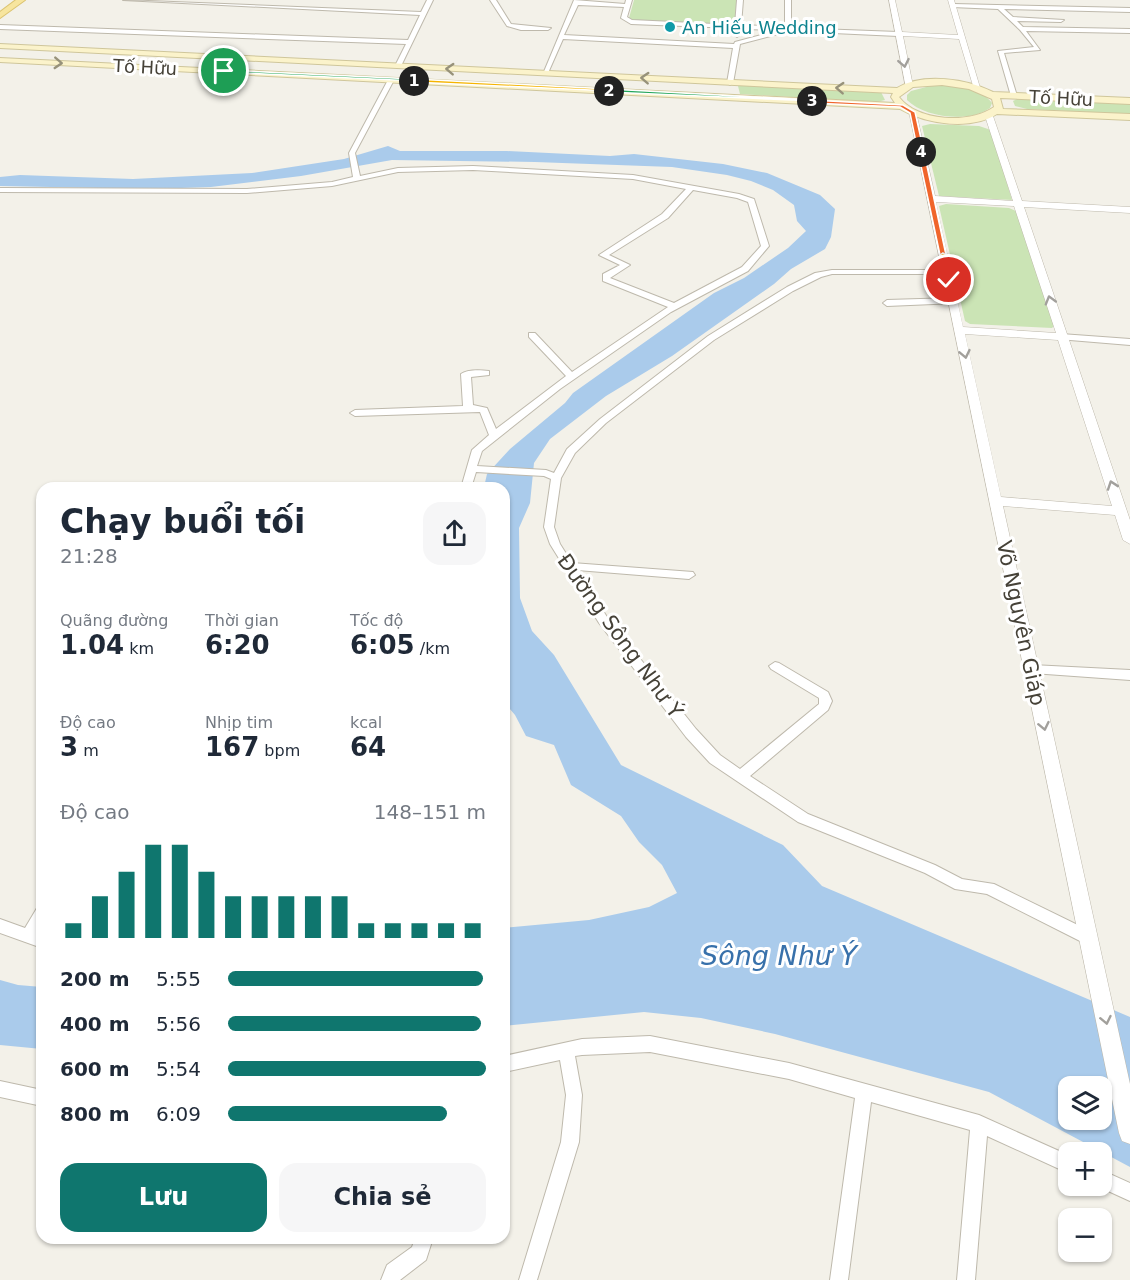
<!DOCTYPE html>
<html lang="vi">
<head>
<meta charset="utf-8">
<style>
	:root { --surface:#fff; --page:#f6f6f7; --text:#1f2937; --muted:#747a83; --accent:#0f766e }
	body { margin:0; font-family:"DejaVu Sans",sans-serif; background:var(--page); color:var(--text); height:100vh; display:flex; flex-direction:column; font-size:22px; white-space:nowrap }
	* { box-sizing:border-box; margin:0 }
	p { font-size:20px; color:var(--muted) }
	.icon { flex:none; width:33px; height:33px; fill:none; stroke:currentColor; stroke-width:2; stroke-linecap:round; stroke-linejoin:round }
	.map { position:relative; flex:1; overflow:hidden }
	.drawer { position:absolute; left:36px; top:482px; width:474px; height:762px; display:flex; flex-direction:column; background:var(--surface); border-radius:18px; box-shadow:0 2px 4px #0004 }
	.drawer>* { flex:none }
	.tools { position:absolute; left:1058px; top:1076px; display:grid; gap:12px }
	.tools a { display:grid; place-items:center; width:54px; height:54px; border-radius:12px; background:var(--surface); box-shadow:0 2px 4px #0004; font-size:30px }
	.pin { position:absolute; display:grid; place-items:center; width:51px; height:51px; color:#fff; margin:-26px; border:3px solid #fff; border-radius:50%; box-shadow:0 2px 6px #0007 }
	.km { position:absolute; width:30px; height:30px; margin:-15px; border-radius:50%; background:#222; color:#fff; font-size:16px; line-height:30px; text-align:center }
	.round { display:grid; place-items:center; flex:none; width:63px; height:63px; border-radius:18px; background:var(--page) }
	.overview { display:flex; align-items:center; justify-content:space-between; height:102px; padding:0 24px }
	h1 { font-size:33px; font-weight:700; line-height:45px }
	.metrics { display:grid; grid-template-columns:repeat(3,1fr); gap:9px; height:102px; padding:6px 24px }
	.metrics div { display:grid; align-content:center }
	.metrics b { font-size:26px; font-weight:700 }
	.metrics small { font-size:16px; font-weight:400 }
	.metrics p { font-size:16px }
	.chart { height:168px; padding:12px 24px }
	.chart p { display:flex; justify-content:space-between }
	.chart svg { width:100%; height:108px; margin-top:6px; stroke:var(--accent); stroke-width:6 }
	.cta { display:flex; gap:12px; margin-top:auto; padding:12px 24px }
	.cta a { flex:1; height:69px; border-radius:18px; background:var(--accent); color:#fff; font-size:24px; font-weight:700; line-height:69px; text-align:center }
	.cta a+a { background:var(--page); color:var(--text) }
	ul { padding:0 24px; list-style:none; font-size:20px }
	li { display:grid; grid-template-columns:96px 72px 1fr; align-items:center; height:45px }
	li i { height:15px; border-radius:8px; background:var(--accent) }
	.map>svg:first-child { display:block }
</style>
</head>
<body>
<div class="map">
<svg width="1130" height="1280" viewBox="0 0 1130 1280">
	<rect width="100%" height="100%" fill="#f3f1e9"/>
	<g fill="#cbe4b5">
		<polygon points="634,0 737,0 735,22 722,25 634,21 629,18"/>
		<polygon points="744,85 881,92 885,100 877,102 740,94 738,86"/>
		<path d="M930,86c19,-1 49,-1 62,17l-2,5c-21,15 -65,10 -83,-8v-5l4,-4z"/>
		<polygon points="1017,99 1130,104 1130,114 1027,109 1015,106 1013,101"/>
		<polygon points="930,124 979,126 991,130 1012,200 939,196 922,126"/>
		<polygon points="946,204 1009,208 1016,211 1054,326 1052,328 970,324 965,321 939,206"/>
	</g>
	<g fill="#aacbeb" fill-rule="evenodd">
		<path d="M388,146l12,5h107l103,5 24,-2 89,10 44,9 53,22 15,14 -4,28 -6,12 -34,20 -17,15 -102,72 -66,40 -56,43 -16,24 -4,40 -11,25 1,70 12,33 22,24 67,110 162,80 39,41 308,131v150l-141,-75 -214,-58 -74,-16 -57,-6 -140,14v-98l85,-8 60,-13 28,-14 -15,-28 -23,-23 -18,-26 -50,-31 -17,-40 -28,-9 -11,-21 -11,-13v-214l-20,-1 3,-13 23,-25 55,-46 8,-10 141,-100 30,-15 44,-30 18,-17 -9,-10 -3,-16 -21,-15 -22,-9 -24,-6 -55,-8 -137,-5 -143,-2 -91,16 -90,11 -59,2 -152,-3v-9l20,-2 113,4 119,-6 92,-14zM1068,1086h33v33h-33z"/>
		<polygon points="0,980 18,985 42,987 42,1049 0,1045"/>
	</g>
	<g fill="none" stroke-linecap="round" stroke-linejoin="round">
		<defs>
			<g id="minor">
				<polygon points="123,0 421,12 427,0 433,0 401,66 398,68 395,66 406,44 0,29 0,25 408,40 420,15"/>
				<polygon points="490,0 496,0 511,24 551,28 548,30 521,30 507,26"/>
				<path d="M574,0l51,4 1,-4h6l-5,17 5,3 103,5 2,-25h6l-2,25 44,2v-27h6v28l107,4 3,2 -3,2 -108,-5 -50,13 -7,39 -3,2 -3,-2 6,-35 -170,-9 -15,34 -5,1zM578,5l46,2 -3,11 10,6 104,4 -1,7 3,2 3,-2v-6l40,1 -45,12 -1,2 -170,-9z"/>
				<polygon points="954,4 1130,8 1130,12 1004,9 1013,17 1064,20 1061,22 1017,21 1023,27 1130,29 1130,33 1026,31 1040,50 1004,53 1017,96 1014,98 1011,96 998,51 1034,47 1020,30 998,9 952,7"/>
				<path d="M391,78l3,2 -39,73 5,23 38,-8 75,-2 160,9 106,19 15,5 15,47 -21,25 -77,41 -111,77 -78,62 -5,15 69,4 8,3 13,-24 33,-30 108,-83 79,-49 28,-14 17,-3h118l1,2 -4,2h-115l-11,3 -28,14 -79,49 -108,83 -31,30 -14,25 -7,49 6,17 12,19 121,9 2,3 -6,4 -112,-9 30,47 89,112 24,26 20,14 79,-65v-6l-48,-29 -2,-3 6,-4 4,1 49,29 4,9 -4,9 -78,66 58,38 127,51 27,14 32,5 100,49 3,5 -3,5 -5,2 -5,-2 -97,-49 -32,-5 -30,-16 -127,-51 -88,-59 -24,-26 -87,-114 -49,-79 -6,-17 7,-48 -7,-3 -68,-4 -5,16h-10l11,-38 17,-15 -9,-23 -125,4 -5,-3 5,-3 108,-4 -2,-32c7,-5 20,-4 28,-3v4l-18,2 2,28 14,3 9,21 70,-53 -37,-39v-4h6l37,39 96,-65 -65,-26v-7l17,-9 -21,-10 63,-41 24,-25 -53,-10 -160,-9 -75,2 -66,14 -85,7 -247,-1v-4l247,1 85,-7 21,-5 -4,-24 39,-73zM693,190l44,8 11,4 13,44 -19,21 -68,36 -64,-25 20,-13 -21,-10 59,-37z"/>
				<polygon points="954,298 957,299 957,303 887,306 883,303 887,300"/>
				<polygon points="1061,334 1130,339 1130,345 1058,339 1057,337"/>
				<polygon points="1032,665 1130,670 1130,680 1032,673 1026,669"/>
				<polygon points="42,906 42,927 39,933 42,934 42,948 0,933 0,919 25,928 37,908"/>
				<polygon points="650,1036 789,1063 979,1115 1068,1155 1068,1173 987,1136 975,1280 957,1280 970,1130 871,1102 848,1280 830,1280 855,1098 789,1079 650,1052 582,1055 575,1056 582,1095 579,1142 537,1280 519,1280 561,1142 566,1095 560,1060 504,1072 504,1056 582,1039"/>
				<polygon points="0,1081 42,1090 42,1106 0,1097"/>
				<polygon points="1101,1170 1130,1183 1130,1201 1095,1185 1101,1185"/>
				<polygon points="415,1238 433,1238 426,1260 400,1280 381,1280 387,1265 412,1247"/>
			</g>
			<g id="tertiary">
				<polygon points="889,0 895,0 902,32 958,35 948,0 954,0 981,91 974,89 959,39 903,36 913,86 906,88"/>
				<path d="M909,110l7,2 19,84 78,5 -28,-85 4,-2 4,2 29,85 108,6v6l-106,-6 106,313v24l-7,-4 -8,-25 -112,-9 127,578v60l-8,-3 -3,-8zM936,202l78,4 42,127 -93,-6zM965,334l93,6 54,166 -111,-9z"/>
			</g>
			<path id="secondary" d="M0,44l897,44c26,-16 71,-9 96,4l137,6v6l-130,-6 3,11 127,5v6l-133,-6c-26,17 -72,10 -97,-5l-900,-47v-4l895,45 -4,-6 2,-4 -893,-45zM942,85l27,4 23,10 2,8c-24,17 -76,15 -95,-10l14,-10z"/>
			<polygon id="primary" points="16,0 25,0 0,18 0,12"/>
		</defs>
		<use href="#minor" stroke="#beb9ac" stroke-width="2"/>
		<use href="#tertiary" stroke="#beb9ac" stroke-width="1"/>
		<use href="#secondary" stroke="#cfc69b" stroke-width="2"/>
		<use href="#primary" stroke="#dbc36f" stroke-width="2"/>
		<use href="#minor" fill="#fff" fill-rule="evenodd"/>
		<use href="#tertiary" fill="#fff" fill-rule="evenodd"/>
		<use href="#secondary" fill="#fbf3cb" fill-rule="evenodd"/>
		<use href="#primary" fill="#f7e59e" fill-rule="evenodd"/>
	</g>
	<defs><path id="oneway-chevron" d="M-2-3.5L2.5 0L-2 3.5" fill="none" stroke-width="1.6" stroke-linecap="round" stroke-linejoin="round" transform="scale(1.5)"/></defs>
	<g stroke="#97927a">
		<use href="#oneway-chevron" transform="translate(58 63) rotate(3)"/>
		<use href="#oneway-chevron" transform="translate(450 69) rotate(-177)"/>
		<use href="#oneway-chevron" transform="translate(645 78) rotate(-177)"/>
		<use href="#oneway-chevron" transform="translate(840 88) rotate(-177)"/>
	</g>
	<g stroke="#a2a09c">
		<use href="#oneway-chevron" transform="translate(904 63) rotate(79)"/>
		<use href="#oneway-chevron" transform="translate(1050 300) rotate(-106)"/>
		<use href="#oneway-chevron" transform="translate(965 354) rotate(78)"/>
		<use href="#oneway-chevron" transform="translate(1112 485) rotate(-109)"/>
		<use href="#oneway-chevron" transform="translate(1044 726) rotate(78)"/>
		<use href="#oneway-chevron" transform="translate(1106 1020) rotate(78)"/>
	</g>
	<polygon fill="#22a559" stroke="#fff" stroke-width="1.5" points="224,70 414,79 416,81 223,72"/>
	<polygon fill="#f5b400" stroke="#fff" stroke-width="1.5" points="414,79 609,89 612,91 412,82"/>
	<polygon fill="#22a559" stroke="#fff" stroke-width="1.5" points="609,89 812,100 815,101 608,92"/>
	<polygon fill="#f0652b" stroke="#fff" stroke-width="1.5" points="810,100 903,105 915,112 924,152 918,152 910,113 900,107 812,103"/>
	<polygon fill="#f0652b" stroke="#fff" stroke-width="1.5" points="921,150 924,152 946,255 943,256 940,255 918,152"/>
	<polygon fill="#f5b400" stroke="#fff" stroke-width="1.5" points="943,253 946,255 952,281 946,280 940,255"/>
	<circle fill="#0f9aa8" stroke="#fff" stroke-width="2" cx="670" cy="27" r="6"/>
	<g text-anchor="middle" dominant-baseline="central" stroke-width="6" stroke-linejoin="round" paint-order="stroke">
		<g font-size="18" fill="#0d838f" stroke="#fff" text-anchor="start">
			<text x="682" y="27">An Hiếu Wedding</text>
		</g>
		<g font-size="18" fill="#464238" stroke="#fff">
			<text transform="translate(145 67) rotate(3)">Tố Hữu</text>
			<text transform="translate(1061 98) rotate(3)">Tố Hữu</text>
		</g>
		<g font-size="21" fill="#464238" stroke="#fff">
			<text transform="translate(1021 623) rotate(78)">Võ Nguyên Giáp</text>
			<text transform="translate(620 636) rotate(54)">Đường Sông Như Ý</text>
		</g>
		<g font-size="27" font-style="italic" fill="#3871ab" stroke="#fff">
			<text x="779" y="955">Sông Như Ý</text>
		</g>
	</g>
</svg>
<div class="tools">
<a><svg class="icon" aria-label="layers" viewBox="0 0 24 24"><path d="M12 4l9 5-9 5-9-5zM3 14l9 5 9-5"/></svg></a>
<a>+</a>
<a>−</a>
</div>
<div class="pin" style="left:224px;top:71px;background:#1e9e55"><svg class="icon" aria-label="arrive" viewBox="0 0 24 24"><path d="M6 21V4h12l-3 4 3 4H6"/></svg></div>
<div class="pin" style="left:949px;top:280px;background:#d93025"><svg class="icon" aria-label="check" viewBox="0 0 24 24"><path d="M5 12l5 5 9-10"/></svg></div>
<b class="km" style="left:414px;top:81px">1</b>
<b class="km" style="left:609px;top:91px">2</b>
<b class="km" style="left:812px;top:101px">3</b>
<b class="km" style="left:921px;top:152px">4</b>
<section class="drawer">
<div class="overview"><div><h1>Chạy buổi tối</h1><p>21:28</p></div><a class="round"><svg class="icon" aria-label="share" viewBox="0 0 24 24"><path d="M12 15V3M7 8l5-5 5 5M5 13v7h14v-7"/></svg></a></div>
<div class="metrics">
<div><p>Quãng đường</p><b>1.04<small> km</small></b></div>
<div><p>Thời gian</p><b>6:20</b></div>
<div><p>Tốc độ</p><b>6:05<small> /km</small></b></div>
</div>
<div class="metrics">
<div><p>Độ cao</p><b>3<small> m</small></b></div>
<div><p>Nhịp tim</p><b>167<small> bpm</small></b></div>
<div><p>kcal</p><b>64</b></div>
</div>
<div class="chart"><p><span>Độ cao</span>148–151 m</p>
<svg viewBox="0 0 160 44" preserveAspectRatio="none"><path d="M5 44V38M15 44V27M25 44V17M35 44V6M45 44V6M55 44V17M65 44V27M75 44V27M85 44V27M95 44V27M105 44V27M115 44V38M125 44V38M135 44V38M145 44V38M155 44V38"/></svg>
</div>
<ul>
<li><b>200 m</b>5:55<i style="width:99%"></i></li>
<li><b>400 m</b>5:56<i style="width:98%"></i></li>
<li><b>600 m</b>5:54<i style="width:100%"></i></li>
<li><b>800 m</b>6:09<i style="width:85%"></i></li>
</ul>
<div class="cta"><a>Lưu</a><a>Chia sẻ</a></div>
</section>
</div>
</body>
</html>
